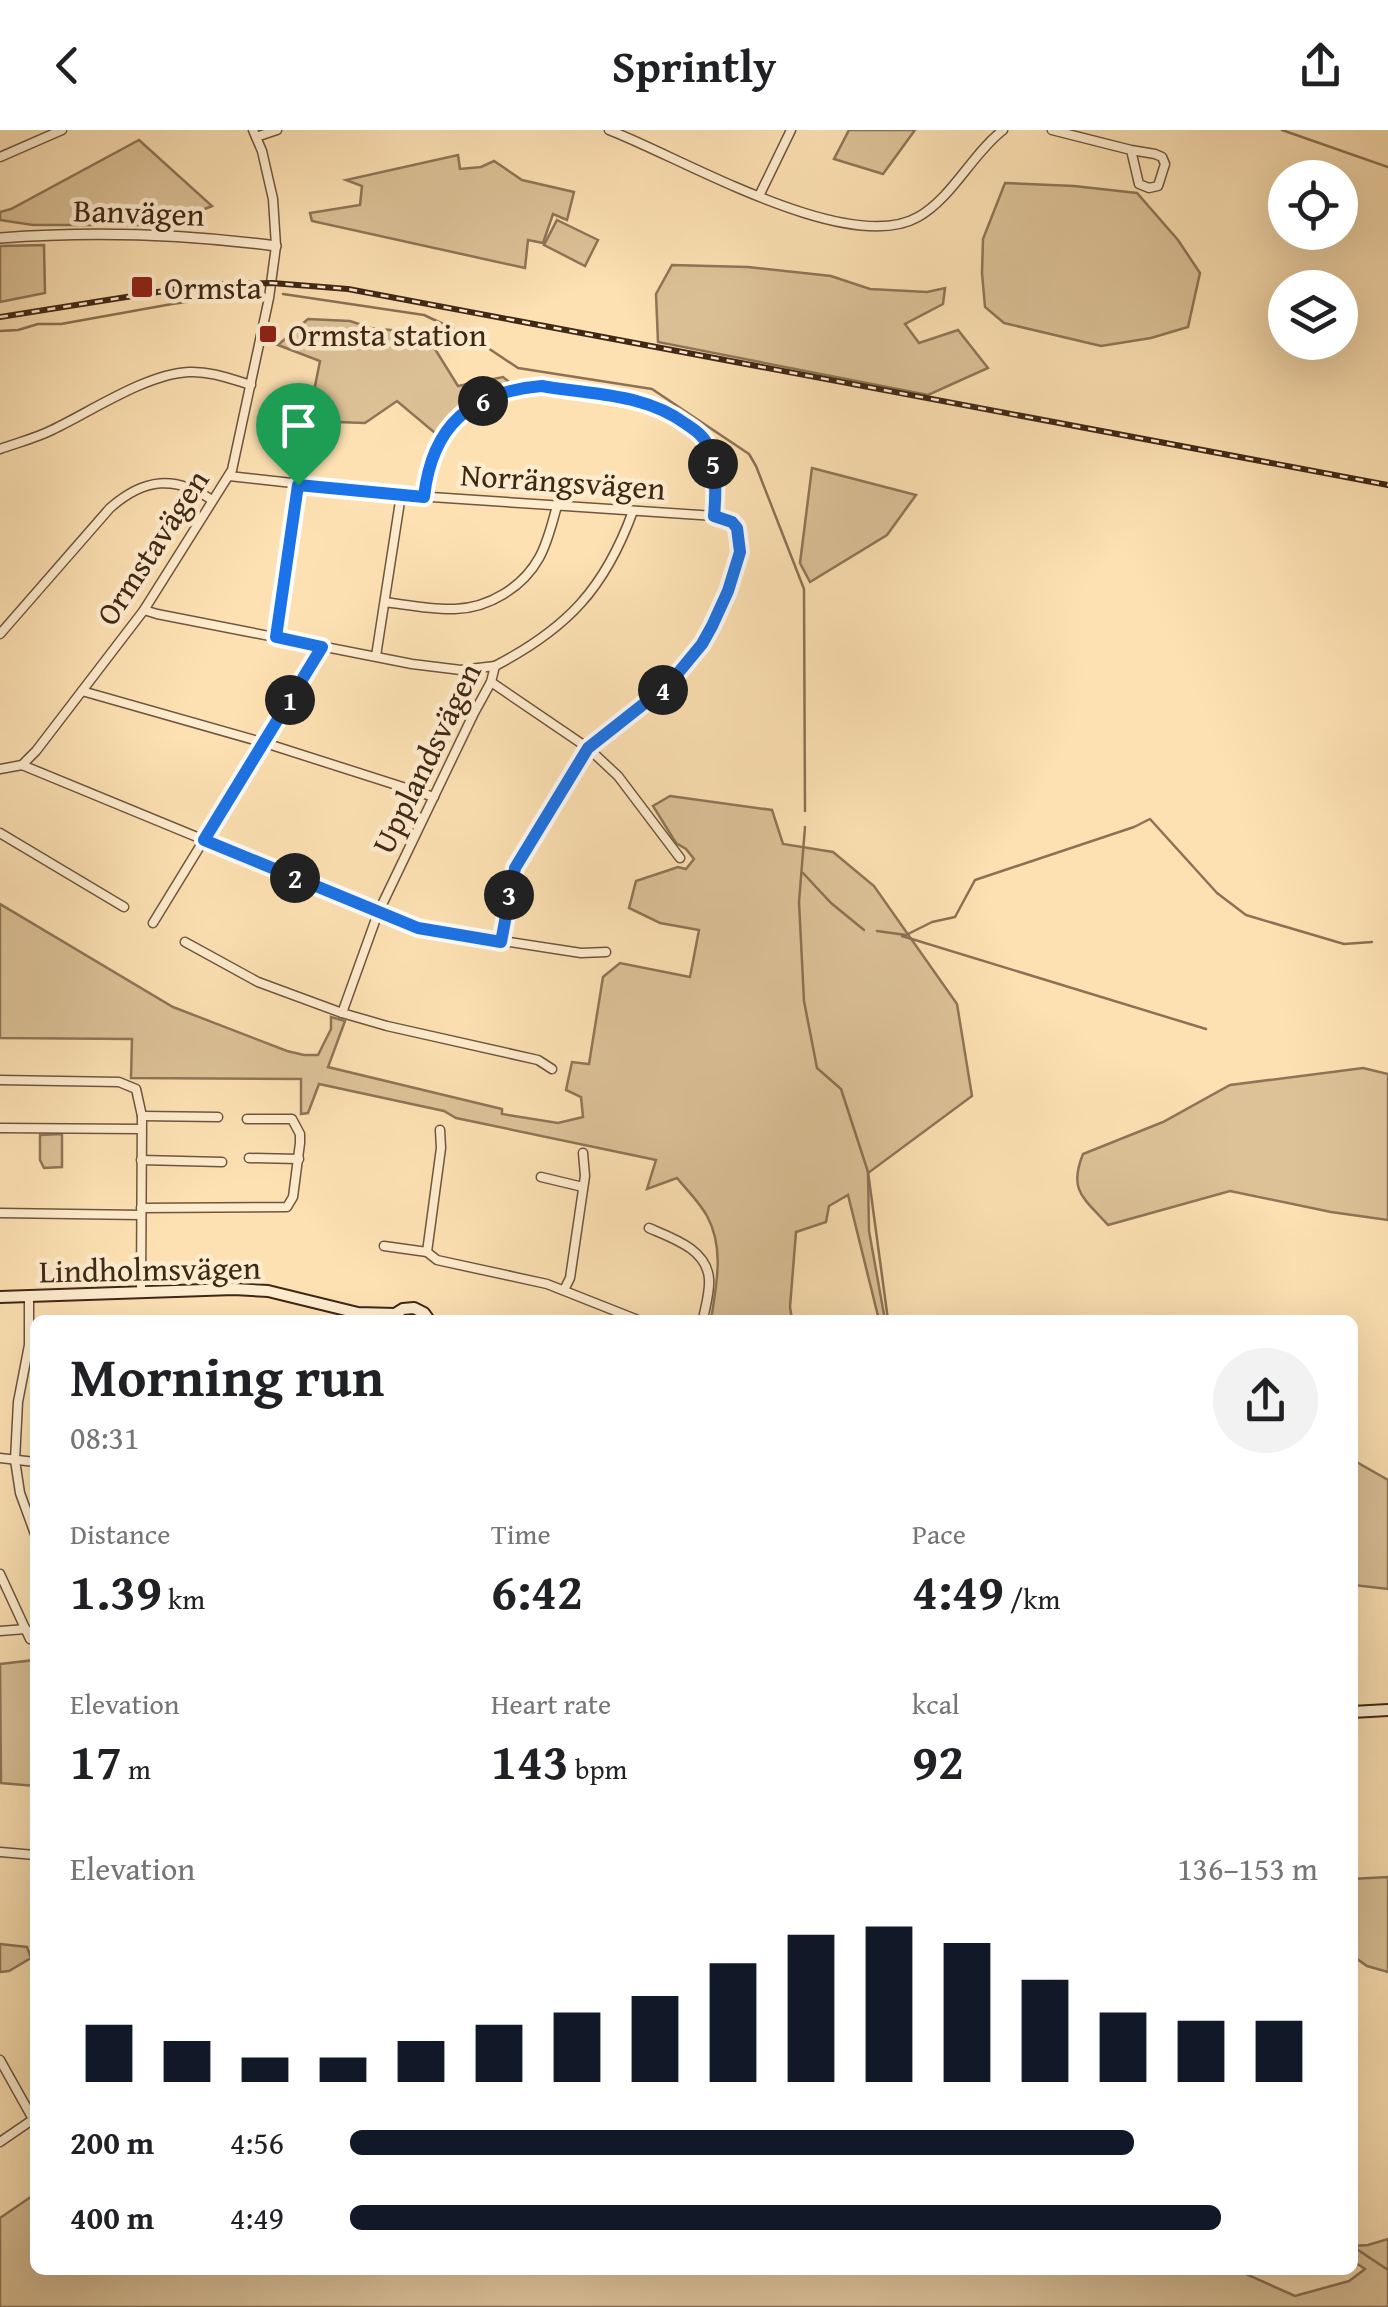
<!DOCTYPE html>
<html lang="en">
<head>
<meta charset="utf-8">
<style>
	:root { --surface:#fff; --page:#f2f2f2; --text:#202124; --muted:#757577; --accent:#111827 }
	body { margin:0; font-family:"Gentium Book Plus",serif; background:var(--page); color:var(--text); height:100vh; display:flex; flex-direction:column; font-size:38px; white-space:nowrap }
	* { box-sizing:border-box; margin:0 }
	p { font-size:32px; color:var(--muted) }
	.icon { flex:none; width:55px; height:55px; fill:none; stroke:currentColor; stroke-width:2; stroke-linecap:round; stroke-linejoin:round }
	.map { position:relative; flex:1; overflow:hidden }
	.sheet { position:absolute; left:30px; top:1185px; width:1328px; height:960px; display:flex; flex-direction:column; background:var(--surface); border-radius:15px; box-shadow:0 10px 40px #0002 }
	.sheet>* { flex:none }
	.buttons { position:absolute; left:1268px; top:30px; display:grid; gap:20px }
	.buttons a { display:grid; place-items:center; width:90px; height:90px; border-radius:50%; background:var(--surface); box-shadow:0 10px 40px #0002; font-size:50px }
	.pin { position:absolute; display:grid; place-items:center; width:85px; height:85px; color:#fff; margin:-102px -42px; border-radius:50% 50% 50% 0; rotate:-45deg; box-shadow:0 0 10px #0007 }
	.pin .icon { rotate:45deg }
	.km { position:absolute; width:50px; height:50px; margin:-25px; border-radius:50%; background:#222; color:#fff; font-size:28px; line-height:50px; text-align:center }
	.round { display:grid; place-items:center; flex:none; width:105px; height:105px; border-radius:52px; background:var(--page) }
	.summary { display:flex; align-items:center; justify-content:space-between; height:170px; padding:0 40px }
	h1 { font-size:55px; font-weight:800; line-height:75px }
	.metrics { display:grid; grid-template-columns:repeat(3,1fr); gap:15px; height:170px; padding:10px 40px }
	.metrics div { display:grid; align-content:center }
	.metrics b { font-size:50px; font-weight:800 }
	.metrics small { font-size:28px; font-weight:400 }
	.metrics p { font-size:28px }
	.chart { height:280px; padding:20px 40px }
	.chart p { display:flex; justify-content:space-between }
	.chart svg { width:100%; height:180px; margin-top:10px; stroke:var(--accent); stroke-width:6 }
	ul { padding:0 40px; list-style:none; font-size:32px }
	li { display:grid; grid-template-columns:160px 120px 1fr; align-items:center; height:75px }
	li i { height:25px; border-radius:12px; background:var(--accent) }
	header { display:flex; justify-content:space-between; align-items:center; height:130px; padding:0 40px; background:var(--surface); font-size:45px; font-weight:800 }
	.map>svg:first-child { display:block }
</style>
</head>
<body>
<header><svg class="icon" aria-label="back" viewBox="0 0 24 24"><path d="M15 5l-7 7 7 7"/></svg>Sprintly<svg class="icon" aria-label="share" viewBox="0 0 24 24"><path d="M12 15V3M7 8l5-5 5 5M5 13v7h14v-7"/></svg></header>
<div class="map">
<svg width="1388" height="2177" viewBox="0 0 1388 2177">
	<rect width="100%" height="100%" fill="#fde1b3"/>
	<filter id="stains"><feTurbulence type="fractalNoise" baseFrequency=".002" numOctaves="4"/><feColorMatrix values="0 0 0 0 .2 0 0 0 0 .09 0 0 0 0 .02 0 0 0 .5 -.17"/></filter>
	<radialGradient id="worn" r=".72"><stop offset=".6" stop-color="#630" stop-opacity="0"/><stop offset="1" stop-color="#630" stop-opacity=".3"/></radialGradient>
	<g fill="#ddc298" stroke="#8e7558" stroke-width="2.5">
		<polygon points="849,0 915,0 883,44 834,29"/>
		<polygon points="139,10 212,76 165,95 33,95 0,90 0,82 11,79"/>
		<polygon points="458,25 460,39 481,37 494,31 522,50 574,62 567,90 553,84 543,113 528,110 525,138 312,91 310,83 360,75 362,56 346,50"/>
		<polygon points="1005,53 1074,56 1137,63 1178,110 1200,143 1188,197 1151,208 1101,216 1004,193 985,177 982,143 983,109"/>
		<polygon points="557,90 598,110 585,136 544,115"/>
		<polygon points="44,115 45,163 0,172 0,116"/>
		<polygon points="672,135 748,137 831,146 870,159 927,162 945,158 943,174 905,194 919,213 958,200 988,238 928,265 658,212 656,164"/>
		<path d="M308,189l42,2 21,7 29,3 35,18 23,37 45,-9 11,9c-40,9 -54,14 -79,47l-38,-32 -32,22 -57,-2 12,-60 -42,-16z"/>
		<polygon points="812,338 916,365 887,405 810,452 800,433"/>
		<path d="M670,666l102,14 11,34 50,8 41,34 83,118 15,92 -104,77 1,58 16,89h-6l-31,-125 -19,11 -3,16 -30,10 -6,75 2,13h-81c5,-34 14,-71 -4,-104 -7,-13 -20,-26 -30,-38l-30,11 9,-29 -200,-42 -12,-7 -125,-27 -11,29 -7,1v-35l-170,-1 1,-39 -132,-1v-134l173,103 114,44 17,4h14l13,-26v-12l14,4 -17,46 174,42v5l56,9 25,-6 -2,-20 -15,-7 6,-28 17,2 14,-87 17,-14 70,14 9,-47 -39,-7 -31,-15 7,-27 42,-14 8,2 8,-10 -8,-10 -10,-6 -23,-37z"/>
		<path d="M1363,938l25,6v146l-57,-8 -101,-21 -122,34c-24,-27 -40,-34 -25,-71l80,-32 67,-37z"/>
		<polygon points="62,1004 62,1037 44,1038 40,1030 40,1005"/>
		<polygon points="1353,1330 1388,1350 1388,1459 1353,1455"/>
		<polygon points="35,1530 35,1656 1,1653 0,1534"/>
		<polygon points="1388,1747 1388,1842 1367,1836 1353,1826 1352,1749"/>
		<polygon points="0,1814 27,1817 31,1828 9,1841 0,1842"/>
		<polygon points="35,2064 35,2140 1237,2140 1295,2166 1349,2151 1365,2139 1353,2131 1353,2116 1368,2115 1388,2109 1388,2177 0,2177 0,2088"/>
	</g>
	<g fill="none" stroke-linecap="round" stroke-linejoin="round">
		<g stroke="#8b7155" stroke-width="2.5">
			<polyline points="1282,0 1388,37"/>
			<polyline points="283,164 424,185 473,208 518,238 652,259 749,324 756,336 804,459 805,681"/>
			<polyline points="253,165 258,165"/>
			<polyline points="0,201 18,200 38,194 61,194 172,174 239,165"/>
			<polyline points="805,697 799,772 804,871 817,938 841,959 868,1042 888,1190"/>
			<polyline points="803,743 831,773 864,800"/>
			<polyline points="877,801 906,805 932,792 955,787 975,750 1134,697 1150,689 1217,763 1246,785 1344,814 1372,812"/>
			<polyline points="902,806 1206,899"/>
			<polyline points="1352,2116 1388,2140"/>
		</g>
		<defs>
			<g id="minor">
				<path d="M609,0c71,27 239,127 309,87 34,-19 54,-63 85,-87"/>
				<polyline points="1052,0 1131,20 1155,24 1162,27 1165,34 1158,56 1149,58 1139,54 1131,20"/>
				<polyline points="256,7 277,0"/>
				<polyline points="0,27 62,0"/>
				<polyline points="759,66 791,0"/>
				<path d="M0,319c17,-6 36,-11 52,-19 40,-19 94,-56 137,-58 22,-1 42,7 62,13"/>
				<polyline points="229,346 401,365 715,386 731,392 737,398 740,422 728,461 711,496 688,532 669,554 588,618 515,738 501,812"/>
				<path d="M424,367c2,-18 4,-37 13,-53 20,-35 63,-58 103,-58 20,1 42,6 62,9 32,3 84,16 103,45 14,21 11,54 10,76"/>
				<path d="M385,472c23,3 47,8 70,7 34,-1 68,-22 84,-51 9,-16 13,-35 18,-52"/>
				<polyline points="144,480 157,484 412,534 461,540 495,536"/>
				<path d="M0,504l110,-126c34,-30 65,-33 102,-8"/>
				<polyline points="275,507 298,355"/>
				<polyline points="376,526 401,365"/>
				<polyline points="491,552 588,618 618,646 680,728"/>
				<polyline points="82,561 265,613 434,667"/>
				<polyline points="22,635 418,798 581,823 606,822"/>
				<polyline points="0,639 22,635 36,621 144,480 232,340 269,168 276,116 273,69 262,21 253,0"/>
				<polyline points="0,703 124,777"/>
				<polyline points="153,793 322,517"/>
				<polyline points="185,812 258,852 342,883"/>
				<path d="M552,939l-14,-9 -151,-34 -45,-13 36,-100 96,-200 17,-31 4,-16c73,-38 110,-78 138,-155"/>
				<polyline points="0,950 119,952 136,959 142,986 141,1162"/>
				<polyline points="142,986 218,987"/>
				<polyline points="0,998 141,999"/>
				<polyline points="440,1000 441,1018 427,1122 437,1130 547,1154 638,1190"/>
				<polyline points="249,1028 299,1029"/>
				<polyline points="141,1030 222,1032"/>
				<polyline points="541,1047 583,1057"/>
				<polyline points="141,1078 287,1077 293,1067 300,1013 300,1004 292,989 247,989"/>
				<polyline points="0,1083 141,1085"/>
				<path d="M649,1098c23,10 58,21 60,51 1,14 -4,28 -6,41"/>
				<polyline points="384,1116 427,1122"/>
				<polyline points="564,1160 570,1148 585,1046 583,1023"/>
				<polyline points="29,1166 29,1215 18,1272 15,1330 20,1363 35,1404"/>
				<polyline points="0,1328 35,1332"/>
				<polyline points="0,1444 30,1509"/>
				<polyline points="0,1501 26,1499"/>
				<polyline points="0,1722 35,1725"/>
				<polyline points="0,1930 33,1989"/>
				<polyline points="0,2012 35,1988"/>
			</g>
			<path id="tertiary" d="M0,108c91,-7 185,-4 276,8"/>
			<g id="secondary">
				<polyline points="0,1167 234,1159 268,1161 358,1183 395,1184 403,1179 414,1178 424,1183 429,1190"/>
				<polyline points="1352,1582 1388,1580"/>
			</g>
		</defs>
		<use href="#minor" stroke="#6f563e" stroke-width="11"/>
		<use href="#tertiary" stroke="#6f563e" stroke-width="12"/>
		<use href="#secondary" stroke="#402817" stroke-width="14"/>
		<use href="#minor" stroke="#feecce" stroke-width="8"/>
		<use href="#tertiary" stroke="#feecce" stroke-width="9"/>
		<use href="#secondary" stroke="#feecce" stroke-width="10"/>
		<defs>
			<polyline id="rail" points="0,187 202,155 272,153 348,159 1388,355"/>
		</defs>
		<use href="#rail" stroke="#402817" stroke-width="6"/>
		<use href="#rail" stroke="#feecce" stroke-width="2.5" stroke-dasharray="8" stroke-linecap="butt"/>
	</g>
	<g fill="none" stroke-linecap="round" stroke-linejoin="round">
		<defs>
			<path id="route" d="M542,256c50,9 102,7 144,38 9,6 18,12 22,22 9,22 8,48 6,70l18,6 5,6 3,24 -12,39 -16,35 -10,18 -33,40 -81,64 -73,120 -14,74 -83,-14 -214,-88 118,-193 -46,-10 22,-152 126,12c8,-72 47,-105 118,-111z"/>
		</defs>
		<use href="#route" stroke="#fff" stroke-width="20"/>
		<use href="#route" stroke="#1a73e8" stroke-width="12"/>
	</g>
	<g fill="#8f2418" stroke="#feecce" stroke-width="4">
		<rect x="130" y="145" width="24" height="24" rx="5"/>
		<rect x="258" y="194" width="20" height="20" rx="5"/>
	</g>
	<g text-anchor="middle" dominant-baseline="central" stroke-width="9" stroke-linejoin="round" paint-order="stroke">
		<g font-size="32" fill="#402817" stroke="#feecce">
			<text transform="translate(139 82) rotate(2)">Banvägen</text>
			<text transform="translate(563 351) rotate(4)">Norrängsvägen</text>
			<text transform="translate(152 417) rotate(-57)">Ormstavägen</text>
			<text transform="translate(426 628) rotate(-64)">Upplandsvägen</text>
			<text transform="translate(150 1139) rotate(-1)">Lindholmsvägen</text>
		</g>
		<g font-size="32" fill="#402817" stroke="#feecce" text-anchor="start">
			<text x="164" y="157">Ormsta</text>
			<text x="288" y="204">Ormsta station</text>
		</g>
	</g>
	<rect width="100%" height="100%" filter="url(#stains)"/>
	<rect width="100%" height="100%" fill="url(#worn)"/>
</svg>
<div class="buttons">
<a><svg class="icon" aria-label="locate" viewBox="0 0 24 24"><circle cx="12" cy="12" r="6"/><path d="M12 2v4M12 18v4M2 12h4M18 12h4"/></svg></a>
<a><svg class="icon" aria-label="layers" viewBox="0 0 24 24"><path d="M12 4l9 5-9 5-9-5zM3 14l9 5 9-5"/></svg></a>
</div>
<div class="pin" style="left:298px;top:355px;background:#1e9e55"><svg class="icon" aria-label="arrive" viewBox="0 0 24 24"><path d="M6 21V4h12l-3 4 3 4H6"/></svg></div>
<b class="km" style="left:290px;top:570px">1</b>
<b class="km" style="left:295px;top:748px">2</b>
<b class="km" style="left:509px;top:765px">3</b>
<b class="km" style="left:663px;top:560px">4</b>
<b class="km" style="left:713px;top:334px">5</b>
<b class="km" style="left:483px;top:271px">6</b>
<section class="sheet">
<div class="summary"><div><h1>Morning run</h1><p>08:31</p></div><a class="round"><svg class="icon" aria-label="share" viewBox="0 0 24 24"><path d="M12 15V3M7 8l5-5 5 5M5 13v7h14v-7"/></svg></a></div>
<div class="metrics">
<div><p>Distance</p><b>1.39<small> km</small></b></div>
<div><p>Time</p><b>6:42</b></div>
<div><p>Pace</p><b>4:49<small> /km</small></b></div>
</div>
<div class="metrics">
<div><p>Elevation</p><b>17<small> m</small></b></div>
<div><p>Heart rate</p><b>143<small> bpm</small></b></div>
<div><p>kcal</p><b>92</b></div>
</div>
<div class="chart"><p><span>Elevation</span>136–153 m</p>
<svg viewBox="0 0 160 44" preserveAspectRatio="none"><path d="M5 44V30M15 44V34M25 44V38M35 44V38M45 44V34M55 44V30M65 44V27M75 44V23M85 44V15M95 44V8M105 44V6M115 44V10M125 44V19M135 44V27M145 44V29M155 44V29"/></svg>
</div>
<ul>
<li><b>200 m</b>4:56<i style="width:81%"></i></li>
<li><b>400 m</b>4:49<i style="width:90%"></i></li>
</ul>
</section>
</div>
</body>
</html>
